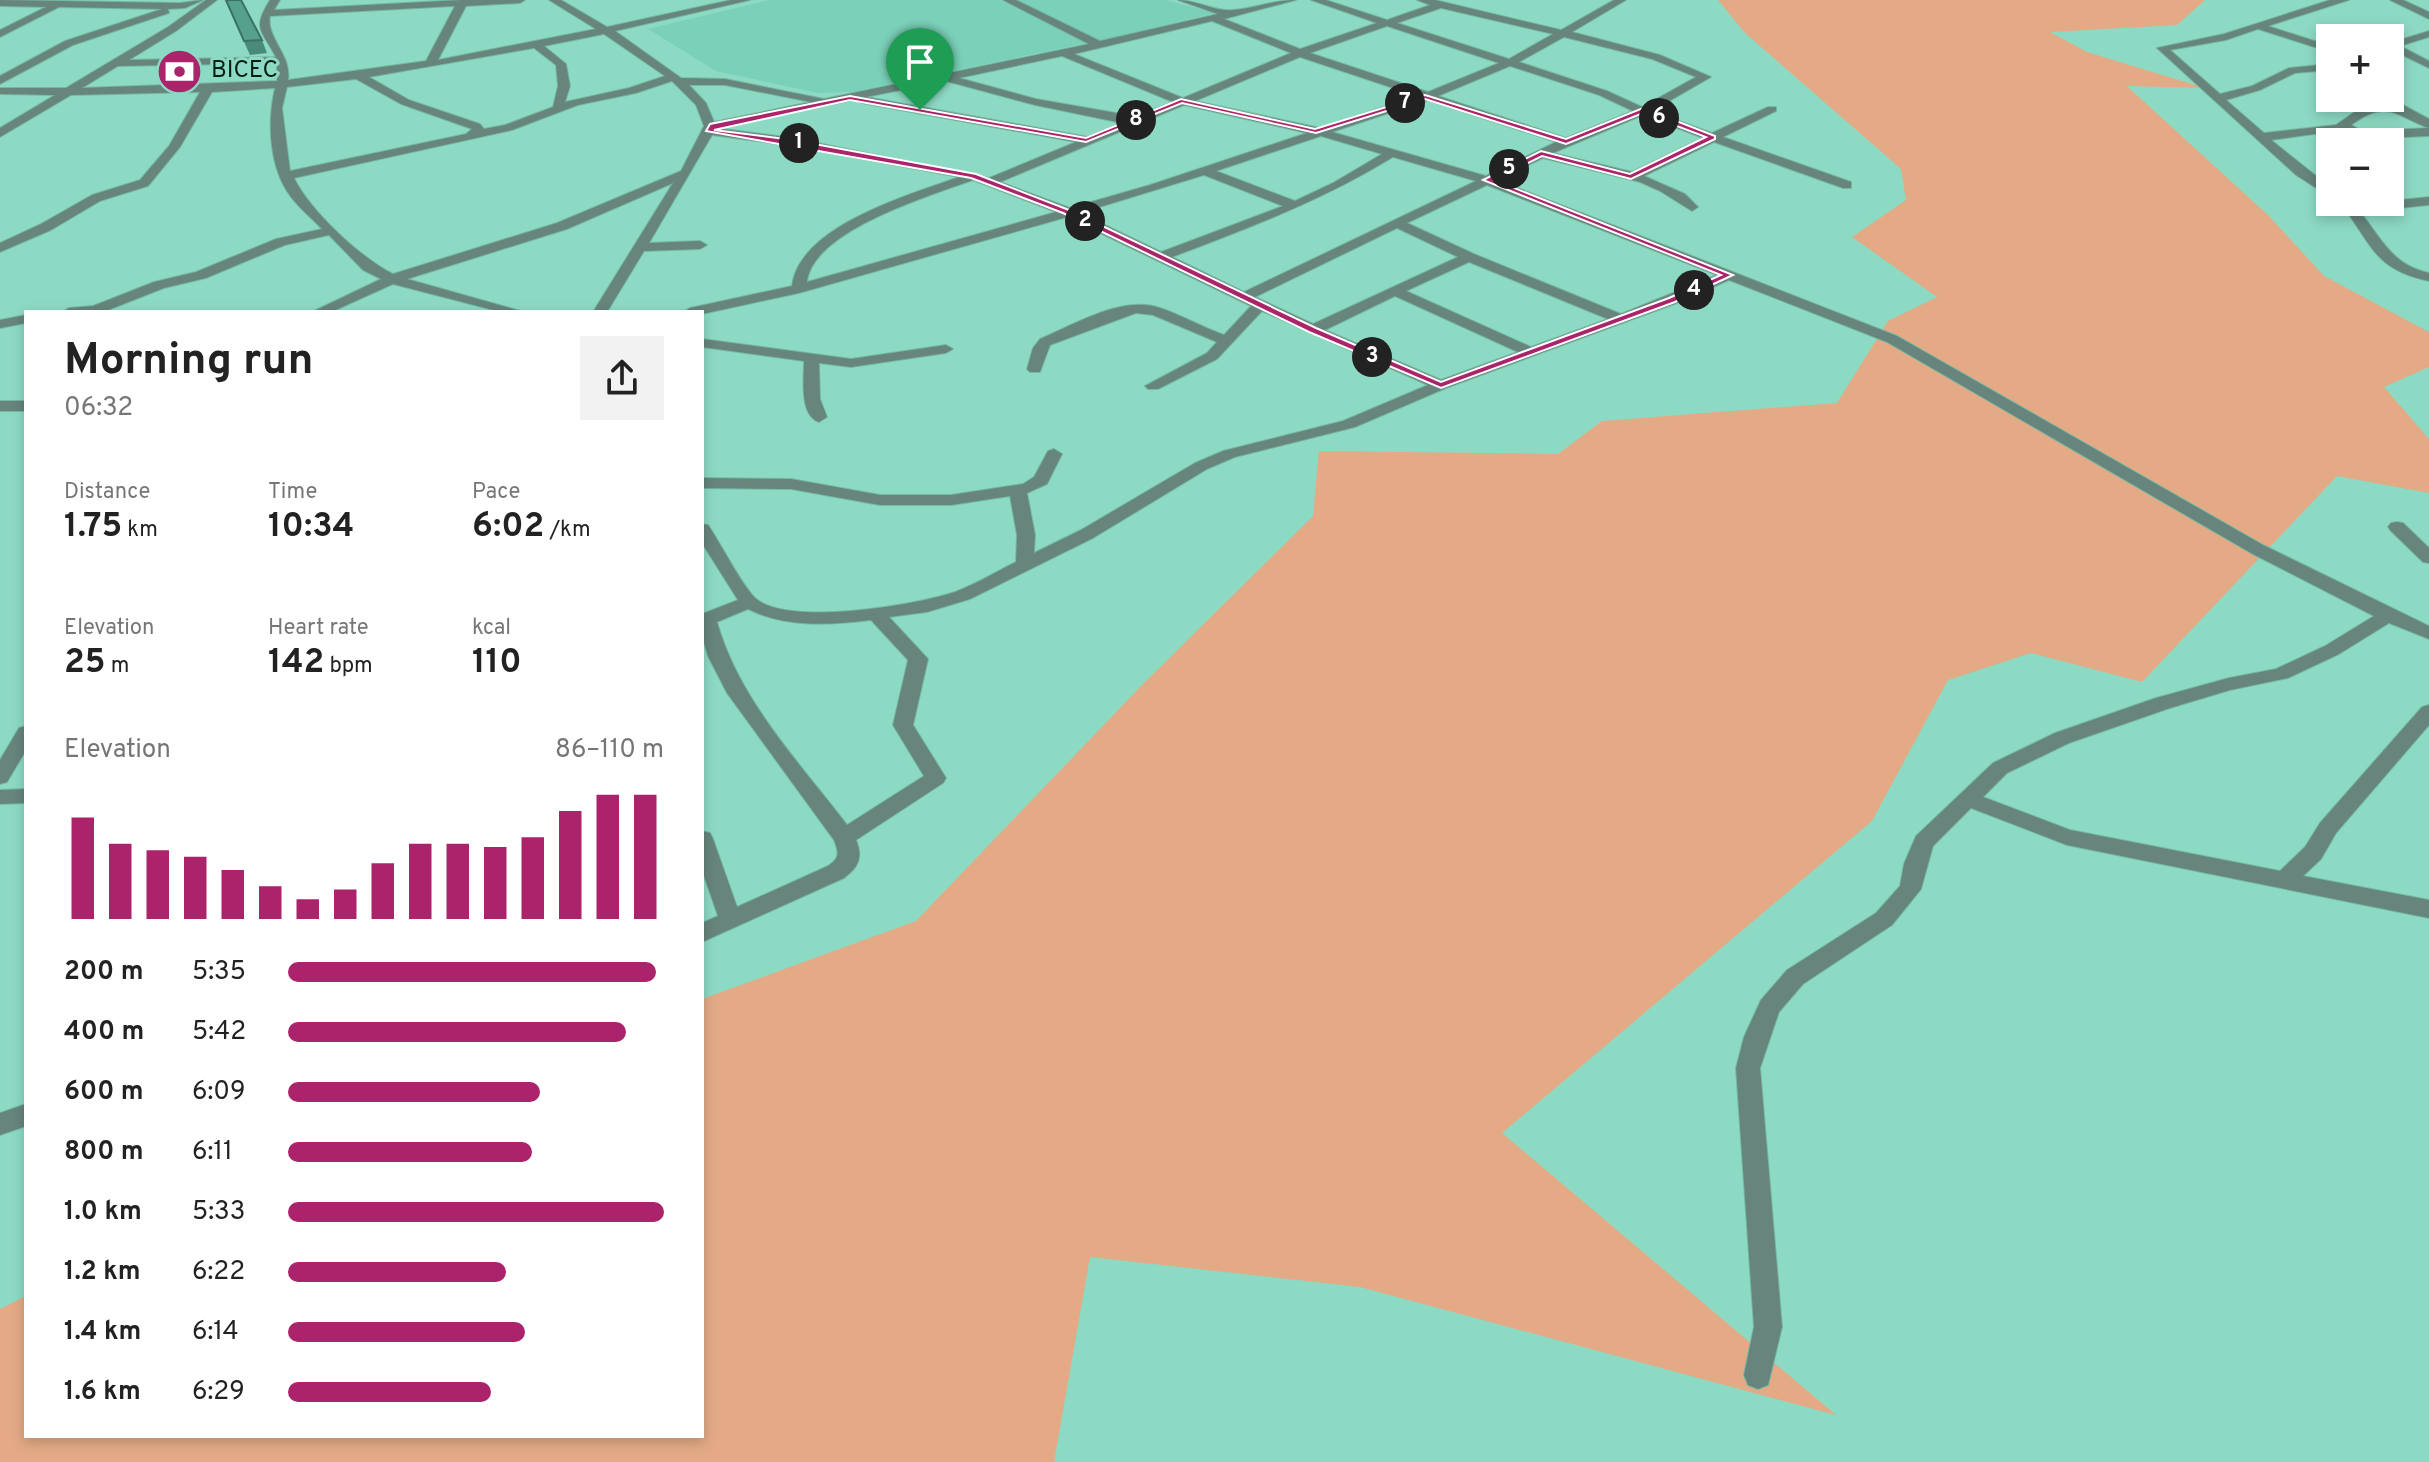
<!DOCTYPE html>
<html lang="en">
<head>
<meta charset="utf-8">
<style>
	:root { --surface:#fff; --page:#f2f2f2; --text:#222; --muted:#767676; --accent:#ab246b }
	body { margin:0; font-family:Overpass,sans-serif; background:var(--page); color:var(--text); height:100vh; display:flex; flex-direction:column; font-size:30px; white-space:nowrap }
	* { box-sizing:border-box; margin:0 }
	p { font-size:26px; color:var(--muted) }
	.icon { flex:none; width:44px; height:44px; fill:none; stroke:currentColor; stroke-width:2; stroke-linecap:round; stroke-linejoin:round }
	.map { position:relative; flex:1; overflow:hidden }
	.side { position:absolute; left:24px; top:310px; width:680px; height:1128px; display:flex; flex-direction:column; background:var(--surface); border-radius:0px; box-shadow:0 4px 12px #0003 }
	.side>* { flex:none }
	.tools { position:absolute; left:2316px; top:24px; display:grid; gap:16px }
	.tools a { display:grid; place-items:center; width:88px; height:88px; border-radius:0px; background:var(--surface); box-shadow:0 4px 12px #0003; font-size:40px }
	.pin { position:absolute; display:grid; place-items:center; width:68px; height:68px; color:#fff; margin:-82px -34px; border-radius:50% 50% 50% 0; rotate:-45deg; box-shadow:0 0 8px #0007 }
	.pin .icon { rotate:45deg }
	.km { position:absolute; width:40px; height:40px; margin:-20px; border-radius:50%; background:#222; color:#fff; font-size:22px; line-height:40px; text-align:center }
	.round { display:grid; place-items:center; flex:none; width:84px; height:84px; border-radius:0px; background:var(--page) }
	.head { display:flex; align-items:center; justify-content:space-between; height:136px; padding:0 40px }
	h1 { font-size:44px; font-weight:700; line-height:60px }
	.metrics { display:grid; grid-template-columns:repeat(3,1fr); gap:12px; height:136px; padding:8px 40px }
	.metrics div { display:grid; align-content:center }
	.metrics b { font-size:34px; font-weight:700 }
	.metrics small { font-size:22px; font-weight:400 }
	.metrics p { font-size:22px }
	.chart { height:224px; padding:16px 40px }
	.chart p { display:flex; justify-content:space-between }
	.chart svg { width:100%; height:144px; margin-top:8px; stroke:var(--accent); stroke-width:6 }
	ul { padding:0 40px; list-style:none; font-size:26px }
	li { display:grid; grid-template-columns:128px 96px 1fr; align-items:center; height:60px }
	li i { height:20px; border-radius:10px; background:var(--accent) }
	.map>svg:first-child { display:block }
</style>
</head>
<body>
<div class="map">
<svg width="2429" height="1462" viewBox="0 0 2429 1462">
	<rect width="100%" height="100%" fill="#8ddac4"/>
	<g fill="#7ad0b8">
		<polygon points="769,0 1000,0 1086,43 851,92 818,93 716,71 648,29"/>
		<polygon points="1015,0 1166,0 1214,13 1099,41"/>
	</g>
	<polygon fill="#e3aa85" points="1718,0 2205,0 2177,25 2050,32 2087,52 2205,88 2127,86 2269,216 2324,276 2429,332 2429,367 2384,387 2429,439 2429,493 2337,476 2142,682 2031,653 1948,680 1872,821 1502,1133 1836,1415 1360,1287 1090,1257 1054,1462 0,1462 0,1309 26,1296 26,1436 702,1436 702,999 916,921 1141,686 1313,516 1319,451 1558,454 1602,421 1837,403 1888,321 1937,297 1852,237 1906,200 1901,169 1744,32"/>
	<g fill="none" stroke-linecap="round" stroke-linejoin="round">
		<defs>
			<g id="minor">
				<polygon points="0,0 180,3 203,0 185,8 168,9 169,13 73,45 0,84 0,76 65,41 162,9 59,7 0,37 0,30 46,7 0,6"/>
				<path d="M206,0h11l-41,31 -47,29 147,-3c-15,-28 -24,-28 -6,-57h10l-6,10 187,-10h64l-5,3 -54,3 -28,54 158,-31 -47,-29h12l46,27 124,-27h19l-135,31 66,47 44,1 99,20 265,-55 -86,-44h13l84,41 118,-27 -40,-14c18,0 38,12 55,10 22,-2 41,-10 63,-10l-72,19 76,30 77,-26 -66,-23h15l61,20 43,-15 -13,-5h18l126,30 53,-30h12l-54,32 88,23 51,22 -59,34 60,22 56,-26h8v4l-53,26 128,45v6h-8l-129,-46 -70,34 41,18 13,13 -6,4 -32,-20 -20,-9 -97,-24 -46,22 400,156 366,209 166,81v13l-40,-16 -50,31 -51,24 -58,12 -60,18 -101,35 -62,30 -24,24 87,33 210,41 25,-24 15,-24 102,-116 7,-2v20l-93,108 -15,26 -18,17 126,24v18l-362,-73 -96,-37 -38,38 -12,43 -29,36 -89,59 -24,28 -19,56 22,259 -14,58 -10,4 -10,-4 -4,-10 10,-48 -18,-259 8,-31 17,-37 26,-30 89,-57 24,-27 4,-22 12,-28 77,-73 62,-30 101,-35 73,-20 47,-9 49,-23 49,-30 -123,-63 -364,-211 -158,-62 -52,23 -231,85 -91,39 -120,30 -28,12 -114,69 -123,61 -43,13 -38,5 39,42 -15,66 33,53 -3,5 -87,57c7,17 3,27 -12,38l-142,64v-19l16,-7 -16,-46v-39l8,2 3,6 24,68 91,-41c12,-8 11,-13 6,-26l-107,-147 -19,-37 -6,-21v-21l36,-14 -36,-57v-19l6,1c13,19 33,59 47,73 33,29 161,7 200,-6 21,-8 41,-20 61,-30l1,-27 -7,-39 -59,9h-71l-89,-16 -89,-1v-10l89,1 89,16h71l72,-11 11,-7 14,-26 6,-2 8,5 -15,30 -20,9 8,42 -1,18 47,-23 114,-67 28,-12 120,-30 85,-36 -166,-74 -45,48 -59,30h-10l-3,-3 62,-33 10,-11 -64,-27 -17,-2 -86,32 -10,27h-10l-3,-3 6,-21 7,-9c34,-14 82,-44 120,-31 21,7 42,19 64,27l27,-29 -184,-89 -268,76 -97,21 -19,-2 7,-4 102,-22c7,-60 117,-91 167,-109l-166,-31 -81,-11 -63,108 51,-2 7,4 -7,4 -56,2 -37,61h-14l80,-129 -106,46 -160,50 117,33h-23l-108,-28 -62,28h-19l69,-33 -18,-9 -34,-35 -44,10 -79,33 -42,10 -61,24h-41l7,-4 24,-2 61,-24 42,-10 80,-33 46,-10c-10,-11 -22,-20 -31,-32 -22,-29 -24,-75 -16,-109l-63,4 -32,55 -32,39 -48,15 -49,29 -51,22v-9l41,-19 51,-29 48,-15 29,-34 31,-54 -129,3 -71,42v-9l55,-33 -55,-1v-6h66l102,-61zM455,6l-29,55 -138,19c4,-25 -22,-42 -18,-64zM1441,8l112,26 -44,25 -112,-36zM1212,21l79,32 -108,45 -109,-44zM1387,26l112,37 -71,29 -118,-39zM604,34l61,42 -36,12 -64,14 5,-16 -4,-22 -22,-18zM1564,37l88,22 44,18 -54,30 -35,-16 -88,-29zM534,48l22,17 2,21 -5,21 -48,18 -21,4 -4,-5 -71,-24 -40,-23zM1062,56l111,46 -41,16 -16,-5 -80,-14 -77,-21zM1300,57l117,39 -97,32 -125,-27zM277,63v18l-195,7 36,-22zM1510,66l89,29 34,16 -67,27 -128,-42zM356,79l45,25 71,25 -6,5 -176,37 -8,-63 5,-21zM672,81l24,24 8,21 -23,45 -124,52 -164,51c-32,-16 -83,-63 -99,-96l218,-48 66,-25 58,-12zM946,81l89,24 87,18 -34,14 -222,-40zM689,85h36l86,17 -97,20 -8,-19zM857,99l5,4 214,39 -87,36 -196,-40 -77,-10zM1428,100l128,42 -70,34 -154,-44zM1184,105l123,28 -157,52 -80,23 -70,-26zM1643,115l60,23 -71,34 -79,-19zM1321,136l61,18 -49,29 -38,18 -79,-30zM1393,157l83,24 -232,111 -72,-35c79,-30 149,-56 221,-100zM1204,175l79,31 -122,46 -81,-39zM973,180l83,32 -249,70c5,-51 122,-86 166,-102zM1487,185l230,90 -96,39 -147,-60 -67,-31zM1397,228l61,29 -145,67 -58,-27zM1469,262l139,57 -77,28 -125,-56zM1395,296l123,56 -77,28 -116,-50zM748,609c38,19 82,16 123,11l37,40 -15,65 31,51 -77,49c-48,-63 -108,-125 -130,-203z"/>
				<path d="M2330,0h19l-81,26 62,20v6l-72,-23 -32,11 -56,10 50,44 32,-8 37,-18 41,-4v6l-35,3 -35,17 -34,10 38,33 72,-8 20,-14 30,-6 -4,-7h8l39,21v9c-34,-12 -41,-30 -78,-3l11,6 67,-3v8l-69,3 -17,-9 -72,10 59,47v10l-34,-22 -139,-127 67,-14z"/>
				<polygon points="2390,0 2403,0 2429,12 2429,19"/>
				<polygon points="2429,31 2429,37 2400,46 2429,61 2429,68 2390,49 2390,43"/>
				<path d="M2429,197v8l-69,7c22,27 32,53 69,61v8c-52,-11 -56,-33 -84,-72l6,-4z"/>
				<polygon points="26,315 26,323 0,328 0,320"/>
				<path d="M702,339l149,20 95,-14 7,4 -7,4 -95,14 -32,-4 1,36 7,18 -8,5c-20,-7 -15,-43 -15,-61l-102,-14z"/>
				<rect x="0" y="401" width="26" height="10"/>
				<polygon points="2397,522 2403,523 2429,548 2429,563 2423,562 2391,531 2388,527 2391,523"/>
				<polygon points="26,726 26,750 7,782 0,784 0,760 19,728"/>
				<polygon points="26,789 26,803 0,804 0,790"/>
				<polygon points="26,1104 26,1126 0,1135 0,1113"/>
			</g>
		</defs>
		<use href="#minor" stroke="#74b8a4" stroke-width="2"/>
		<use href="#minor" fill="#67857c" fill-rule="evenodd"/>
	</g>
	<polygon fill="#498a79" points="225,0 262,40 267,53 250,55"/>
	<polygon fill="#55a18d" stroke="#3c7163" stroke-width="2" points="226,0 241,0 262,40 244,41"/>
	<path fill="#ab246b" stroke="#fff" stroke-width="2" fill-rule="evenodd" d="M1425,95l141,44 77,-31 72,28v3l-84,40 -89,-23 -48,24 239,95 -58,27 -234,86 -132,-56 -246,-119 -92,-35 -265,-47 4,-7 140,-28 236,42 95,-39 134,30zM1425,99l141,45 77,-31 63,24 -76,37 -89,-23 -58,29 238,95 -52,23 -228,84 -125,-54 -247,-118 -93,-36 -183,-34 -79,-10 136,-30 236,42 96,-39 134,30z"/>
	<defs>
		<symbol id="bank-disc" viewBox="-11 -11 22 22"><circle r="9.5" fill="#ab246b" stroke="#8ddac4"/><path d="M-6-4H6V4H-6ZM0-2.3a2.3 2.3 0 1 0 0 4.6a2.3 2.3 0 1 0 0-4.6Z" fill="#fff"/></symbol>
	</defs>
	<g fill-rule="evenodd">
		<use href="#bank-disc" x="154" y="46" width="51" height="51"/>
	</g>
	<g text-anchor="middle" dominant-baseline="central" stroke-width="6" stroke-linejoin="round" paint-order="stroke">
		<g font-size="24" fill="#001c14" stroke="#8ddac4" text-anchor="start">
			<text x="211" y="71">BICEC</text>
		</g>
	</g>
</svg>
<div class="tools">
<a>+</a>
<a>−</a>
</div>
<div class="pin" style="left:920px;top:110px;background:#1e9e55"><svg class="icon" aria-label="arrive" viewBox="0 0 24 24"><path d="M6 21V4h12l-3 4 3 4H6"/></svg></div>
<b class="km" style="left:799px;top:143px">1</b>
<b class="km" style="left:1085px;top:221px">2</b>
<b class="km" style="left:1372px;top:357px">3</b>
<b class="km" style="left:1694px;top:290px">4</b>
<b class="km" style="left:1509px;top:169px">5</b>
<b class="km" style="left:1659px;top:118px">6</b>
<b class="km" style="left:1405px;top:103px">7</b>
<b class="km" style="left:1136px;top:120px">8</b>
<section class="side">
<div class="head"><div><h1>Morning run</h1><p>06:32</p></div><a class="round"><svg class="icon" aria-label="share" viewBox="0 0 24 24"><path d="M12 15V3M7 8l5-5 5 5M5 13v7h14v-7"/></svg></a></div>
<div class="metrics">
<div><p>Distance</p><b>1.75<small> km</small></b></div>
<div><p>Time</p><b>10:34</b></div>
<div><p>Pace</p><b>6:02<small> /km</small></b></div>
</div>
<div class="metrics">
<div><p>Elevation</p><b>25<small> m</small></b></div>
<div><p>Heart rate</p><b>142<small> bpm</small></b></div>
<div><p>kcal</p><b>110</b></div>
</div>
<div class="chart"><p><span>Elevation</span>86–110 m</p>
<svg viewBox="0 0 160 44" preserveAspectRatio="none"><path d="M5 44V13M15 44V21M25 44V23M35 44V25M45 44V29M55 44V34M65 44V38M75 44V35M85 44V27M95 44V21M105 44V21M115 44V22M125 44V19M135 44V11M145 44V6M155 44V6"/></svg>
</div>
<ul>
<li><b>200 m</b>5:35<i style="width:98%"></i></li>
<li><b>400 m</b>5:42<i style="width:90%"></i></li>
<li><b>600 m</b>6:09<i style="width:67%"></i></li>
<li><b>800 m</b>6:11<i style="width:65%"></i></li>
<li><b>1.0 km</b>5:33<i style="width:100%"></i></li>
<li><b>1.2 km</b>6:22<i style="width:58%"></i></li>
<li><b>1.4 km</b>6:14<i style="width:63%"></i></li>
<li><b>1.6 km</b>6:29<i style="width:54%"></i></li>
</ul>
</section>
</div>
</body>
</html>
